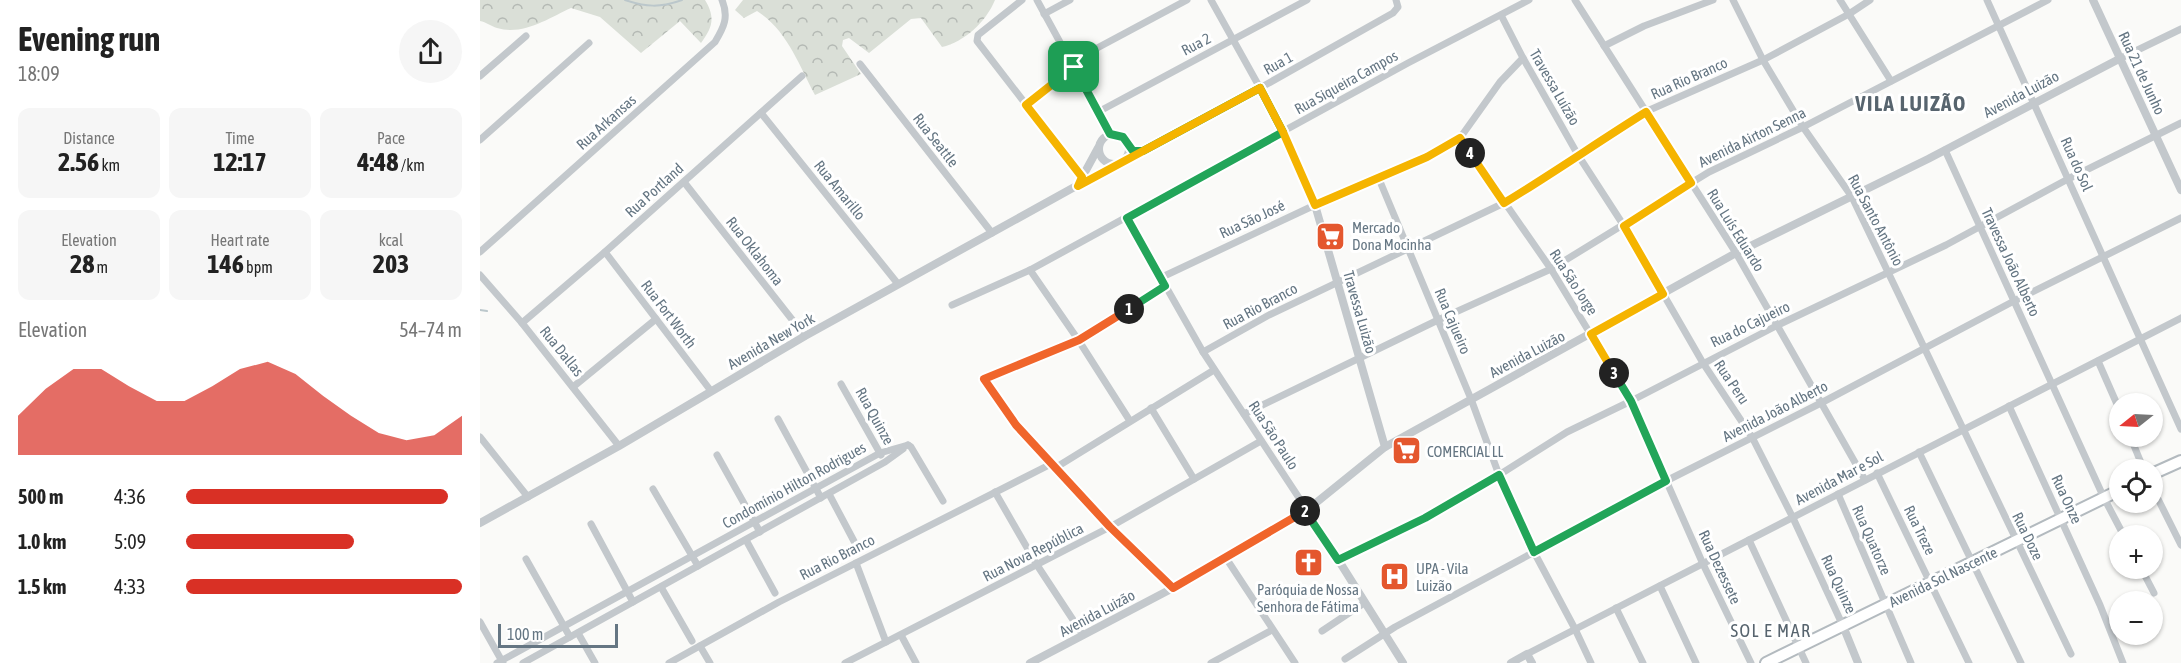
<!DOCTYPE html>
<html lang="en">
<head>
<meta charset="utf-8">
<style>
	:root { --surface:#fff; --page:#f6f6f6; --text:#222; --muted:#767676; --accent:#d93025 }
	body { margin:0; font-family:"Asap Condensed",sans-serif; background:var(--page); color:var(--text); height:100vh; display:flex; flex-direction:column; font-size:22px; white-space:nowrap }
	* { box-sizing:border-box; margin:0 }
	p { font-size:20px; color:var(--muted) }
	.icon { flex:none; width:33px; height:33px; fill:none; stroke:currentColor; stroke-width:2; stroke-linecap:round; stroke-linejoin:round }
	.map { position:relative; flex:1; overflow:hidden }
	.side { display:flex; flex-direction:column; background:var(--surface); width:480px }
	.side>* { flex:none }
	.needle { width:39px; rotate:252deg }
	.controls { position:absolute; left:1629px; top:393px; display:grid; gap:12px }
	.controls a { display:grid; place-items:center; width:54px; height:54px; border-radius:50%; background:var(--surface); box-shadow:0 2px 4px #0004; font-size:30px }
	.scale { position:absolute; left:18px; bottom:15px; width:120px; box-sizing:border-box; padding-left:6px; border:3px solid #657683; border-top:0; font-size:16px; line-height:21px; white-space:nowrap; color:#657683; -webkit-text-stroke:4px #fff; paint-order:stroke }
	.pin { position:absolute; display:grid; place-items:center; width:51px; height:51px; color:#fff; margin:-26px; border-radius:12px; box-shadow:0 3px 9px #0006 }
	.km { position:absolute; width:30px; height:30px; margin:-15px; border-radius:50%; background:#222; color:#fff; font-size:16px; line-height:30px; text-align:center }
	.round { display:grid; place-items:center; flex:none; width:63px; height:63px; border-radius:32px; background:var(--page) }
	.head { display:flex; align-items:center; justify-content:space-between; height:102px; padding:0 18px }
	h1 { font-size:33px; font-weight:700; line-height:45px }
	.metrics { display:grid; grid-template-columns:repeat(3,1fr); gap:9px; height:102px; padding:6px 18px }
	.metrics div { display:grid; align-content:center; border-radius:12px; background:var(--page); text-align:center }
	.metrics b { font-size:26px; font-weight:700 }
	.metrics small { font-size:16px; font-weight:400 }
	.metrics p { font-size:16px }
	.chart { height:168px; padding:12px 18px }
	.chart p { display:flex; justify-content:space-between }
	.chart svg { width:100%; height:108px; margin-top:6px; fill:var(--accent); opacity:.7 }
	ul { padding:0 18px; list-style:none; font-size:20px }
	li { display:grid; grid-template-columns:96px 72px 1fr; align-items:center; height:45px }
	li i { height:15px; border-radius:8px; background:var(--accent) }
	main { display:flex; flex:1; min-height:0 }
	.map>svg:first-child { display:block }
</style>
</head>
<body>
<main>
<section class="side">
<div class="head"><div><h1>Evening run</h1><p>18:09</p></div><a class="round"><svg class="icon" aria-label="share" viewBox="0 0 24 24"><path d="M12 15V3M7 8l5-5 5 5M5 13v7h14v-7"/></svg></a></div>
<div class="metrics">
<div><p>Distance</p><b>2.56<small> km</small></b></div>
<div><p>Time</p><b>12:17</b></div>
<div><p>Pace</p><b>4:48<small> /km</small></b></div>
</div>
<div class="metrics">
<div><p>Elevation</p><b>28<small> m</small></b></div>
<div><p>Heart rate</p><b>146<small> bpm</small></b></div>
<div><p>kcal</p><b>203</b></div>
</div>
<div class="chart"><p><span>Elevation</span>54–74 m</p>
<svg viewBox="0 0 160 44" preserveAspectRatio="none"><path d="M0 44V28L10 17L20 9L30 9L40 16L50 22L60 22L70 16L80 9L90 6L100 11L110 20L120 28L130 35L140 38L150 36L160 28V44z"/></svg>
</div>
<ul>
<li><b>500 m</b>4:36<i style="width:95%"></i></li>
<li><b>1.0 km</b>5:09<i style="width:61%"></i></li>
<li><b>1.5 km</b>4:33<i style="width:100%"></i></li>
</ul>
</section>
<div class="map">
<svg width="1701" height="663" viewBox="0 0 1701 663">
	<defs>
		<pattern id="forest-crowns" width="20" height="18" patternUnits="userSpaceOnUse" patternTransform="scale(1.5)"><rect width="20" height="18" fill="#dadfd7"/><path d="M2 6a3 3 0 1 1 6 0M12 15a3 3 0 1 1 6 0" fill="none" stroke="#b4b9b4"/></pattern>
	</defs>
	<rect width="100%" height="100%" fill="#fafaf8"/>
	<g fill="url(#forest-crowns)">
		<path d="M0,0h225c11,18 7,28 -4,43l-21,-22 -39,32 -41,-36 -29,-9c-22,10 -48,28 -74,20 -6,-2 -11,-6 -17,-7z"/>
		<path d="M263,0h252c-9,22 -31,42 -53,47l-21,-29 -10,1 -42,34 -20,-15 -6,2 -1,6 19,28 -46,21c-16,-30 -28,-65 -58,-84l-13,7 -9,-8z"/>
	</g>
	<g fill="none" stroke-linecap="round" stroke-linejoin="round">
		<g stroke="#bbc7cb" stroke-width="2">
			<path d="M145,0c21,7 35,8 57,0"/>
			<polyline points="0,310 7,311"/>
		</g>
		<defs>
			<g id="secondary">
				<polyline points="1672,474 1701,461"/>
				<polyline points="1286,663 1640,490"/>
			</g>
		</defs>
		<use href="#secondary" stroke="#b3babf" stroke-width="14"/>
		<g stroke="#c3c8cc" stroke-width="7">
			<polyline points="542,0 498,35 497,41 602,177"/>
			<polyline points="557,0 630,134"/>
			<polyline points="731,0 780,88 913,13 918,7 916,0"/>
			<polyline points="1095,0 1256,253 1385,480"/>
			<polyline points="1253,0 1283,60 1323,127 1372,197 1591,654"/>
			<polyline points="1360,0 1411,81"/>
			<polyline points="1507,0 1701,429"/>
			<polyline points="564,14 590,0"/>
			<polyline points="1021,15 1043,58 1098,155 1144,226 1223,363 1272,437 1313,518 1363,626"/>
			<polyline points="1124,46 1164,26 1233,0"/>
			<polyline points="1641,58 1701,29"/>
			<polyline points="591,62 707,0"/>
			<polyline points="380,64 512,233"/>
			<polyline points="0,76 46,36"/>
			<polyline points="546,105 594,67"/>
			<polyline points="618,112 827,0"/>
			<polyline points="281,113 418,284"/>
			<polyline points="980,138 1071,269 1151,401 1223,564 1271,663"/>
			<polyline points="0,140 109,43"/>
			<polyline points="1465,150 1624,498 1644,536"/>
			<polyline points="899,179 991,399 1019,475 1054,552 1095,629 1111,663"/>
			<polyline points="204,182 325,336"/>
			<polyline points="647,218 723,352 827,510"/>
			<path d="M0,252l235,-210c9,-15 14,-25 7,-42"/>
			<polyline points="125,252 231,391"/>
			<polyline points="550,270 599,341 650,421"/>
			<polyline points="0,275 42,323 139,446"/>
			<polyline points="680,278 835,205 899,179 962,149 980,138 1020,82 1043,58"/>
			<polyline points="685,286 599,341 504,379 536,425 630,527 693,588"/>
			<polyline points="472,305 550,270 928,63 1049,0"/>
			<polyline points="42,323 125,252 322,76"/>
			<polyline points="723,352 789,315 1024,203 1067,178 1098,155 1165,112 1283,60 1369,14 1390,0"/>
			<polyline points="1618,361 1640,411"/>
			<polyline points="361,384 401,455"/>
			<polyline points="93,387 176,319"/>
			<polyline points="1529,406 1620,605 1643,663"/>
			<polyline points="671,408 714,479"/>
			<polyline points="764,414 958,320 1071,269 1229,172 1323,127 1568,0"/>
			<polyline points="298,419 341,498"/>
			<polyline points="1650,436 1664,470"/>
			<polyline points="0,437 48,497"/>
			<polyline points="428,445 431,447 463,501"/>
			<polyline points="1439,452 1541,663"/>
			<polyline points="237,455 280,532"/>
			<polyline points="575,468 734,370"/>
			<polyline points="1397,473 1489,663"/>
			<polyline points="1672,487 1701,545"/>
			<polyline points="173,489 218,566"/>
			<polyline points="515,492 557,565 603,635"/>
			<polyline points="349,494 376,545"/>
			<polyline points="1358,494 1431,663"/>
			<polyline points="111,524 153,602"/>
			<polyline points="266,540 295,593"/>
			<polyline points="1269,540 1326,663"/>
			<polyline points="746,558 815,663"/>
			<polyline points="46,559 90,637"/>
			<polyline points="858,560 945,517 1019,475 1087,432 1151,401 1298,325 1466,245 1588,179 1701,123"/>
			<polyline points="376,563 406,642"/>
			<polyline points="1661,568 1674,593"/>
			<polyline points="1180,586 1216,663"/>
			<polyline points="181,587 212,641"/>
			<polyline points="1136,608 1163,663"/>
			<polyline points="0,622 23,663"/>
			<polyline points="842,631 884,603"/>
			<polyline points="98,633 115,663"/>
			<polyline points="421,635 436,663"/>
			<polyline points="220,646 230,663"/>
			<polyline points="1047,654 1701,318"/>
			<polyline points="865,659 915,627 1186,481 1341,403 1534,301 1701,218"/>
			<polyline points="17,663 400,453 428,445"/>
			<polyline points="43,663 405,462 423,449"/>
			<polyline points="189,663 299,602 571,464"/>
			<polyline points="365,663 630,527 781,441"/>
			<polyline points="731,663 792,630"/>
		</g>
		<g stroke="#c3c8cc" stroke-width="8">
			<polyline points="1613,0 1701,190"/>
			<circle cx="634" cy="149" r="15"/>
			<polyline points="644,161 780,88 803,132 835,205 905,447"/>
			<polyline points="598,185 618,148"/>
			<polyline points="827,510 923,663"/>
			<polyline points="0,523 139,446 325,336 636,164"/>
			<polyline points="1363,626 1378,663"/>
			<polyline points="550,663 693,588 827,510 905,447 1256,253 1448,159 1641,58"/>
			<polyline points="1031,663 1047,654 1052,663"/>
		</g>
		<use href="#secondary" stroke="#fff" stroke-width="10"/>
	</g>
	<g fill="none" stroke-linecap="round" stroke-linejoin="round">
		<defs>
			<polyline id="split-1" points="594,67 630,134 643,137 653,151 663,151 780,88 803,132 647,218 685,286 649,309"/>
			<polyline id="split-2" points="649,309 599,340 504,379 536,425 630,527 693,588 825,511"/>
			<polyline id="split-3" points="825,511 858,560 945,518 1019,475 1054,552 1186,481 1151,401 1134,373"/>
			<path id="split-4" d="M990,153l34,50c48,-29 94,-61 142,-91l45,71 -67,43 39,68 -72,40 23,39"/>
			<polyline id="split-5" points="594,67 546,105 602,177 598,186 780,88 803,132 835,205 947,157 980,138 990,153"/>
		</defs>
		<use href="#split-1" stroke="#fff" stroke-width="12"/>
		<use href="#split-2" stroke="#fff" stroke-width="12"/>
		<use href="#split-3" stroke="#fff" stroke-width="12"/>
		<use href="#split-4" stroke="#fff" stroke-width="12"/>
		<use href="#split-5" stroke="#fff" stroke-width="12"/>
		<use href="#split-1" stroke="#22a559" stroke-width="8"/>
		<use href="#split-2" stroke="#f0652b" stroke-width="8"/>
		<use href="#split-3" stroke="#22a559" stroke-width="8"/>
		<use href="#split-4" stroke="#f5b400" stroke-width="8"/>
		<use href="#split-5" stroke="#f5b400" stroke-width="8"/>
	</g>
	<defs>
		<symbol id="supermarket-square" viewBox="-11 -11 22 22"><rect x="-9" y="-9" width="18" height="18" rx="4" fill="#e4572e" stroke="#fff"/><path d="M-6-5.5h2.5l.6 2H6L4.5 2H-2.5L-4.4-4H-6ZM-1.5 3.2a1.3 1.3 0 1 0 .1 0ZM3 3.2a1.3 1.3 0 1 0 .1 0Z" fill="#fff"/></symbol>
		<symbol id="church-square" viewBox="-11 -11 22 22"><rect x="-9" y="-9" width="18" height="18" rx="4" fill="#e4572e" stroke="#fff"/><path d="M-1.2-6h2.4v3.5h3.3v2.4h-3.3V6h-2.4V-.1h-3.3v-2.4h3.3Z" fill="#fff"/></symbol>
		<symbol id="hospital-square" viewBox="-11 -11 22 22"><rect x="-9" y="-9" width="18" height="18" rx="4" fill="#e4572e" stroke="#fff"/><path d="M-5-5h3v3.5h4V-5h3V5h-3V1.5h-4V5h-3Z" fill="#fff"/></symbol>
	</defs>
	<g fill-rule="evenodd">
		<use href="#supermarket-square" x="834" y="220" width="33" height="33"/>
		<use href="#supermarket-square" x="910" y="434" width="33" height="33"/>
		<use href="#church-square" x="812" y="546" width="33" height="33"/>
		<use href="#hospital-square" x="898" y="560" width="33" height="33"/>
	</g>
	<g text-anchor="middle" dominant-baseline="central" stroke-width="6" stroke-linejoin="round" paint-order="stroke">
		<g font-size="15" fill="#657683" stroke="#fff">
			<text transform="translate(716 44) rotate(-28)">Rua 2</text>
			<text transform="translate(798 63) rotate(-29)">Rua 1</text>
			<text transform="translate(1662 73) rotate(65)">Rua 21 de Junho</text>
			<text transform="translate(1209 78) rotate(-24)">Rua Rio Branco</text>
			<text transform="translate(866 82) rotate(-29)">Rua Siqueira Campos</text>
			<text transform="translate(1075 87) rotate(60)">Travessa Luízão</text>
			<text transform="translate(1541 94) rotate(-28)">Avenida Luizão</text>
			<text transform="translate(126 122) rotate(-42)">Rua Arkansas</text>
			<text transform="translate(1272 137) rotate(-26)">Avenida Airton Senna</text>
			<text transform="translate(456 140) rotate(52)">Rua Seattle</text>
			<text transform="translate(1597 164) rotate(66)">Rua do Sol</text>
			<text transform="translate(174 190) rotate(-42)">Rua Portland</text>
			<text transform="translate(360 190) rotate(51)">Rua Amarillo</text>
			<text transform="translate(772 219) rotate(-25)">Rua São José</text>
			<text transform="translate(1396 220) rotate(62)">Rua Santo Antônio</text>
			<text transform="translate(1256 230) rotate(58)">Rua Luís Eduardo</text>
			<text transform="translate(275 251) rotate(52)">Rua Oklahoma</text>
			<text transform="translate(1531 262) rotate(65)">Travessa João Alberto</text>
			<text transform="translate(1094 282) rotate(57)">Rua São Jorge</text>
			<text transform="translate(780 306) rotate(-28)">Rua Rio Branco</text>
			<text transform="translate(880 312) rotate(74)">Travessa Luizão</text>
			<text transform="translate(189 314) rotate(53)">Rua Fort Worth</text>
			<text transform="translate(973 321) rotate(67)">Rua Cajueiro</text>
			<text transform="translate(1270 324) rotate(-26)">Rua do Cajueiro</text>
			<text transform="translate(291 341) rotate(-30)">Avenida New York</text>
			<text transform="translate(82 351) rotate(51)">Rua Dallas</text>
			<text transform="translate(1047 354) rotate(-28)">Avenida Luizão</text>
			<text transform="translate(1252 382) rotate(56)">Rua Peru</text>
			<text transform="translate(1295 411) rotate(-27)">Avenida João Alberto</text>
			<text transform="translate(395 416) rotate(61)">Rua Quinze</text>
			<text transform="translate(794 435) rotate(57)">Rua São Paulo</text>
			<text transform="translate(1359 478) rotate(-28)">Avenida Mar e Sol</text>
			<text transform="translate(314 485) rotate(-29)">Condomínio Hilton Rodrigues</text>
			<text transform="translate(1587 499) rotate(65)">Rua Onze</text>
			<text transform="translate(1440 530) rotate(64)">Rua Treze</text>
			<text transform="translate(1548 536) rotate(64)">Rua Doze</text>
			<text transform="translate(1392 540) rotate(66)">Rua Quatorze</text>
			<text transform="translate(553 552) rotate(-27)">Rua Nova República</text>
			<text transform="translate(357 557) rotate(-27)">Rua Rio Branco</text>
			<text transform="translate(1240 567) rotate(65)">Rua Dezessete</text>
			<text transform="translate(1463 577) rotate(-26)">Avenida Sol Nascente</text>
			<text transform="translate(1359 584) rotate(65)">Rua Quinze</text>
			<text transform="translate(617 613) rotate(-28)">Avenida Luizão</text>
		</g>
		<g font-size="15" fill="#657683" stroke="#fff" text-anchor="start">
			<text x="872" y="227">Mercado<tspan x="872" dy="17">Dona Mocinha</tspan></text>
			<text x="947" y="451">COMERCIAL LL</text>
			<text x="936" y="568">UPA - Vila<tspan x="936" dy="17">Luizão</tspan></text>
			<text x="828" y="589" text-anchor="middle">Paróquia de Nossa<tspan x="828" dy="17">Senhora de Fátima</tspan></text>
		</g>
		<g font-size="18" letter-spacing="1.5" fill="#57646e" stroke="#fff">
			<text x="1291" y="630">SOL E MAR</text>
		</g>
		<g font-size="21" font-weight="bold" letter-spacing="1.5" fill="#57646e" stroke="#fff">
			<text x="1431" y="103">VILA LUIZÃO</text>
		</g>
	</g>
</svg>
<div class="controls">
<a><svg class="needle" viewBox="-14 -14 28 28"><path d="M0-13l5 13h-10z" fill="#e53935"/><path d="M0 13l5-13h-10z" fill="#767676"/></svg></a>
<a><svg class="icon" aria-label="locate" viewBox="0 0 24 24"><circle cx="12" cy="12" r="6"/><path d="M12 2v4M12 18v4M2 12h4M18 12h4"/></svg></a>
<a>+</a>
<a>−</a>
</div>
<div class="scale">100 m</div>
<div class="pin" style="left:594px;top:67px;background:#1e9e55"><svg class="icon" aria-label="arrive" viewBox="0 0 24 24"><path d="M6 21V4h12l-3 4 3 4H6"/></svg></div>
<b class="km" style="left:649px;top:309px">1</b>
<b class="km" style="left:825px;top:511px">2</b>
<b class="km" style="left:1134px;top:373px">3</b>
<b class="km" style="left:990px;top:153px">4</b>
</div>
</main>
</body>
</html>
